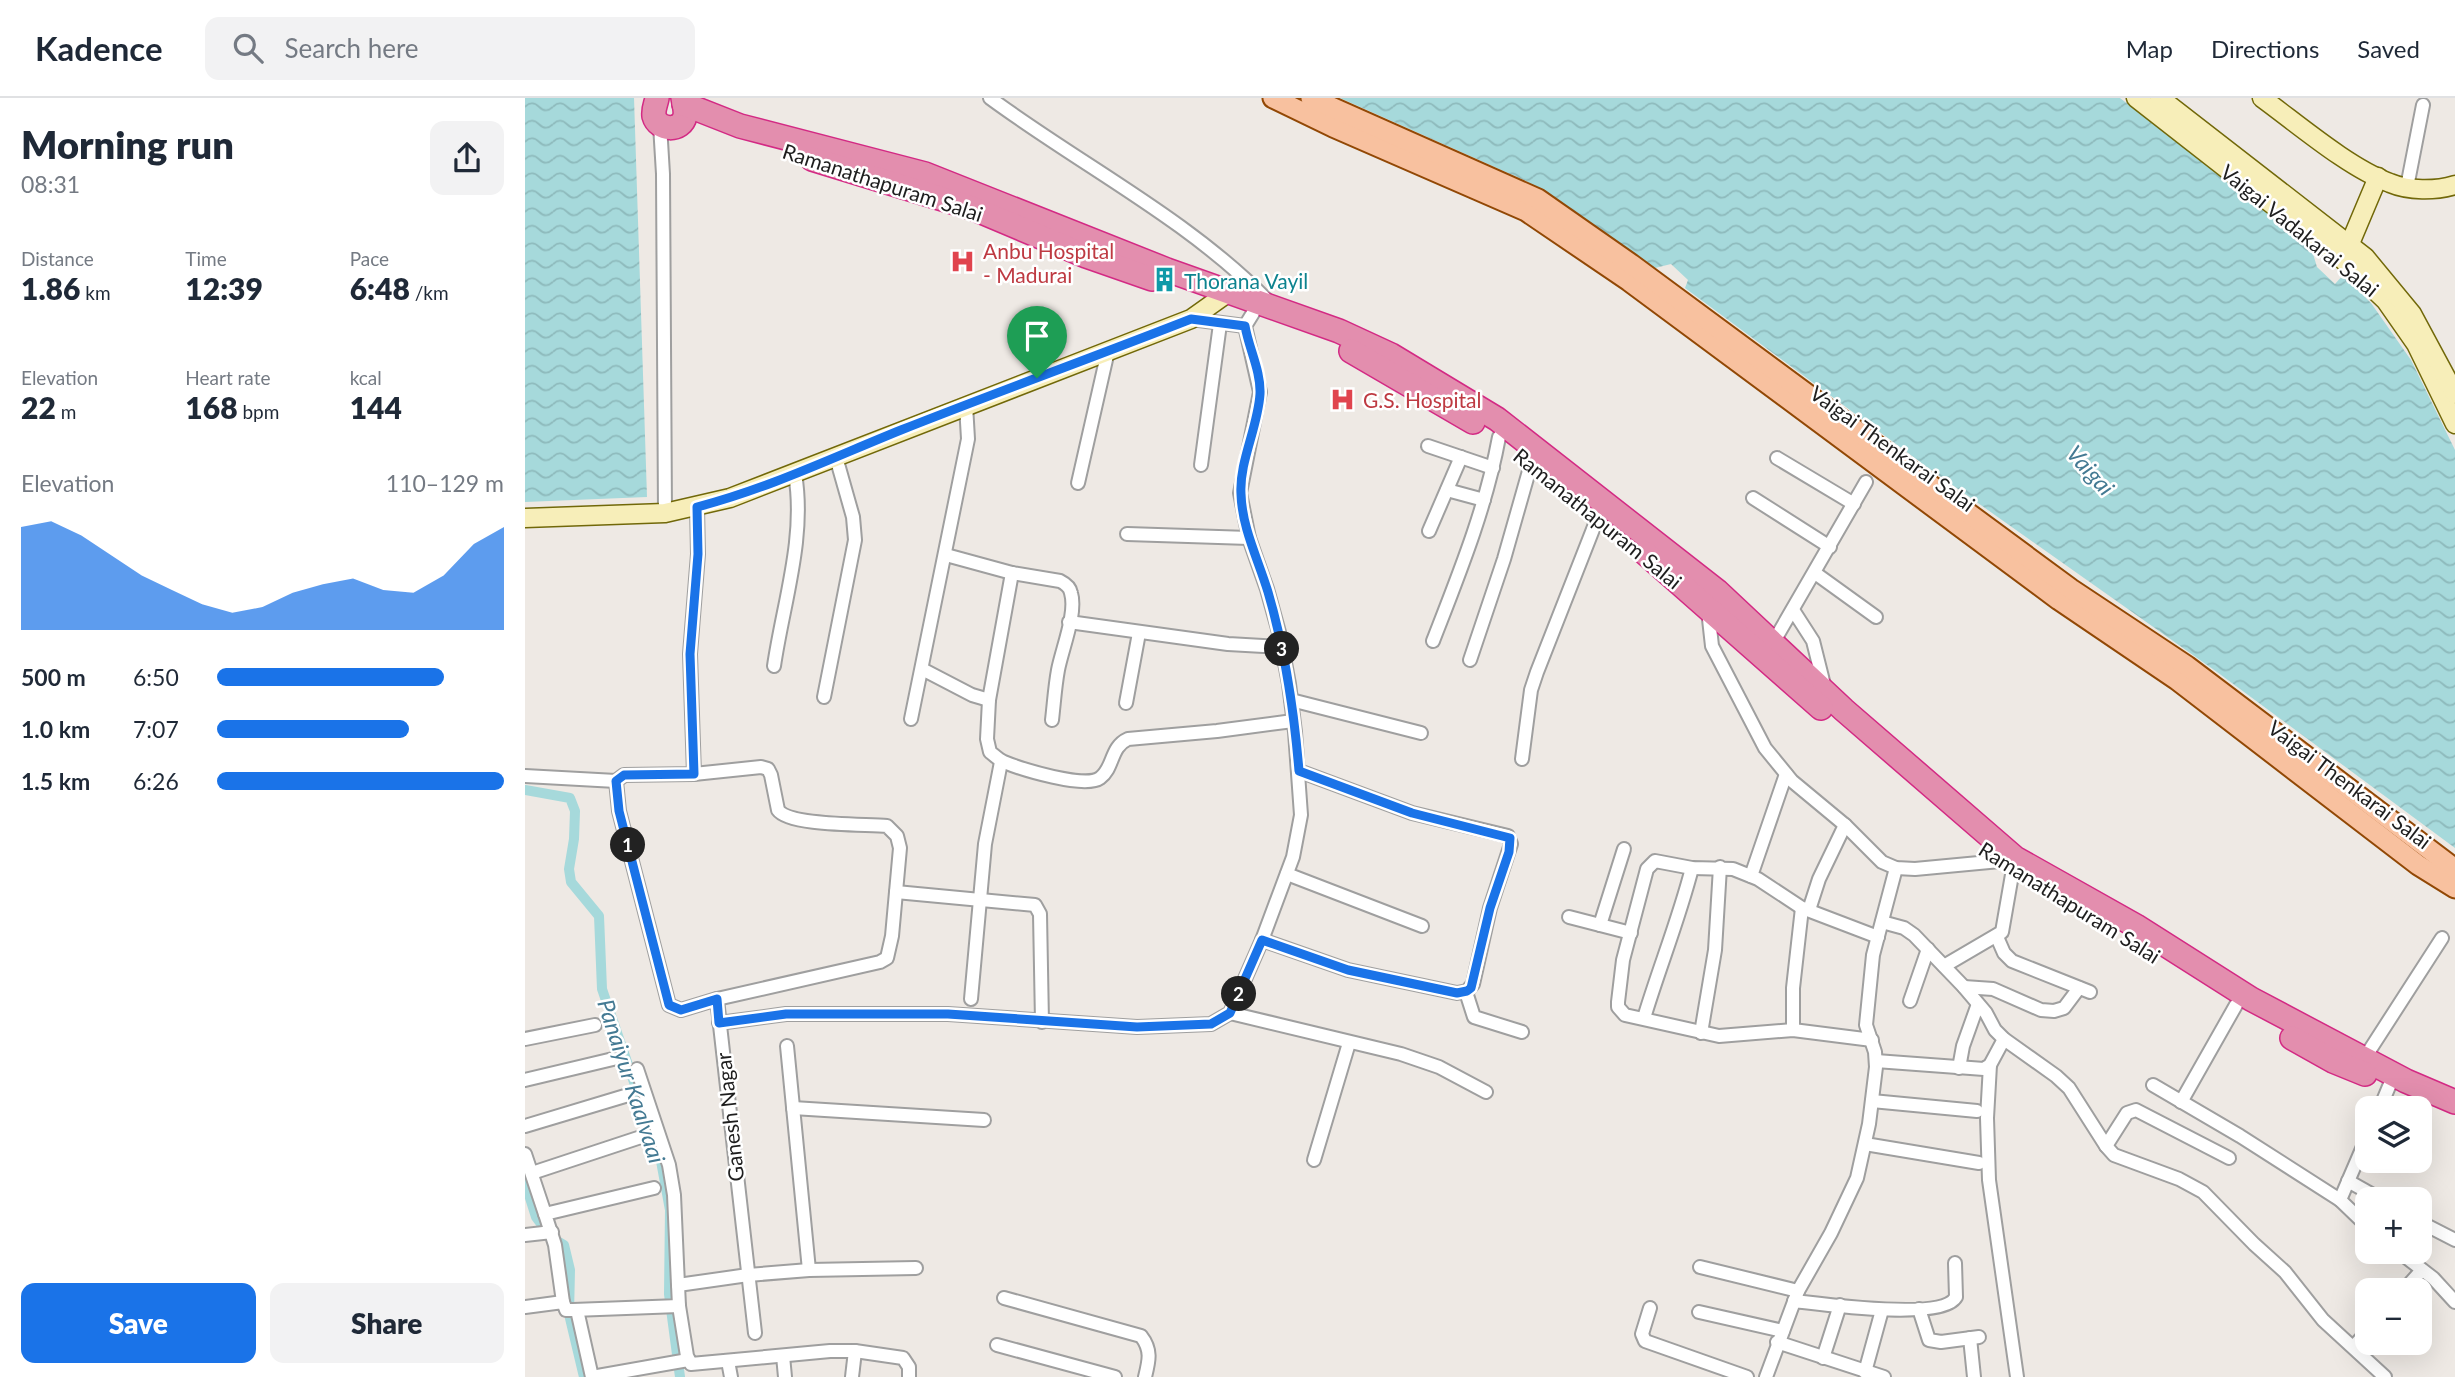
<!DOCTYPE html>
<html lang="en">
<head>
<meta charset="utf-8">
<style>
	:root { --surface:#fff; --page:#f2f2f3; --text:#1f2937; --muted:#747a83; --line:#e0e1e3; --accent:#1a73e8 }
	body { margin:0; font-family:Lato,sans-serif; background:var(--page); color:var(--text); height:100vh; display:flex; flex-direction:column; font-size:26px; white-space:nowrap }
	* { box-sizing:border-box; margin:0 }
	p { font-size:23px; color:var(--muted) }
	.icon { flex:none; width:38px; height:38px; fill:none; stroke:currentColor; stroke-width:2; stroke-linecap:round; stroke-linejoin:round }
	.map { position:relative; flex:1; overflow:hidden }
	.drawer { display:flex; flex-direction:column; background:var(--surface); width:525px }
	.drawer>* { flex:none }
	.fabs { position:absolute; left:1830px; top:998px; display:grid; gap:14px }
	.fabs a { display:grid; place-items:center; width:77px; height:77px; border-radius:14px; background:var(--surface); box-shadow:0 7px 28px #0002; font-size:35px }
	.pin { position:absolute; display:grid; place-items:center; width:60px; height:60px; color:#fff; margin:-72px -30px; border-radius:50% 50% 50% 0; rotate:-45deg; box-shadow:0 0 7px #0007 }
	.pin .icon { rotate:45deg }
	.km { position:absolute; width:35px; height:35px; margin:-18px; border-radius:50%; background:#222; color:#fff; font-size:19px; line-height:35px; text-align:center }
	.round { display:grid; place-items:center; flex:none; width:74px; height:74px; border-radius:14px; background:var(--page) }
	.overview { display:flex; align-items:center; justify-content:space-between; height:119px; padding:0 21px }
	h1 { font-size:38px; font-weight:800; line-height:52px }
	.figures { display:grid; grid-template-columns:repeat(3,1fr); gap:10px; height:119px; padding:7px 21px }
	.figures div { display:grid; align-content:center }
	.figures b { font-size:30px; font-weight:800 }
	.figures small { font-size:19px; font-weight:400 }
	.figures p { font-size:19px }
	.chart { height:196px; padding:14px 21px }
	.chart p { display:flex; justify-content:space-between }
	.chart svg { width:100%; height:126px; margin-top:7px; fill:var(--accent); opacity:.7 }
	.button { display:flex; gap:14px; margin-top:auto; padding:14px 21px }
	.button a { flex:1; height:80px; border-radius:14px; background:var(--accent); color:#fff; font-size:28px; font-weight:800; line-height:80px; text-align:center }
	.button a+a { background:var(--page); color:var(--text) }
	ul { padding:0 21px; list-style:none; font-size:23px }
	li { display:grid; grid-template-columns:112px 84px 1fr; align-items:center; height:52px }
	li i { height:18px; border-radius:9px; background:var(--accent) }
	header { display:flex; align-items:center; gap:42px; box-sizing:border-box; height:98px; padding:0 35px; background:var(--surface); border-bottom:2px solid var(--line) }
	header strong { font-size:33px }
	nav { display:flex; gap:38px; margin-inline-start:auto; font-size:24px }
	.search { width:490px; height:63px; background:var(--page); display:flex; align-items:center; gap:18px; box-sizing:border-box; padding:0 24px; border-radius:14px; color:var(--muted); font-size:26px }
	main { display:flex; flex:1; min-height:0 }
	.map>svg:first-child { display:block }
</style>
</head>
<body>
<header>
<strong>Kadence</strong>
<div class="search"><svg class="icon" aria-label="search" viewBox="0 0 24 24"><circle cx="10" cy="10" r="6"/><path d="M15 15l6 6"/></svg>Search here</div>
<nav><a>Map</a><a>Directions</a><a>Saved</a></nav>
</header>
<main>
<section class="drawer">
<div class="overview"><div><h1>Morning run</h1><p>08:31</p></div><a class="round"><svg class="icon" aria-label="share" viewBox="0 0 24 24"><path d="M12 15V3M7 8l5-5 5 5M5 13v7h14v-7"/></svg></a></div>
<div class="figures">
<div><p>Distance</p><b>1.86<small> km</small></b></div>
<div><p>Time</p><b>12:39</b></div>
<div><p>Pace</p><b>6:48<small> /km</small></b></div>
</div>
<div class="figures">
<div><p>Elevation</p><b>22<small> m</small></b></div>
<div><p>Heart rate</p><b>168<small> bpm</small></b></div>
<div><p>kcal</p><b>144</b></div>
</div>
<div class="chart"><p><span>Elevation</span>110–129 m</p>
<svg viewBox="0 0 160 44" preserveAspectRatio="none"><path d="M0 44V8L10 6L20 11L30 18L40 25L50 30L60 35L70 38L80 36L90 31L100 28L110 26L120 30L130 31L140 25L150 14L160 8V44z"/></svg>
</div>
<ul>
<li><b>500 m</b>6:50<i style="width:79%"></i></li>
<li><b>1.0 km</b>7:07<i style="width:67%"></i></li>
<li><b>1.5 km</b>6:26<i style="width:100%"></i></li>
</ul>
<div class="button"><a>Save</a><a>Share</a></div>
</section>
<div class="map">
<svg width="1930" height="1279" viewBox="0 0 1930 1279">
	<defs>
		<pattern id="water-waves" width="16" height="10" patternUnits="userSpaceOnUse" patternTransform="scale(1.75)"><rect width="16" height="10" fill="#a6d9db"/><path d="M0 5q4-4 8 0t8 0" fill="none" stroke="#8ebabc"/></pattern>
	</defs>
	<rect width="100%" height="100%" fill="#eee9e4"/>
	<g fill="url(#water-waves)">
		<polygon points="0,0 109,0 122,399 0,404"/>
		<polygon points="815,0 1595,0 1786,149 1792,169 1810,186 1818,177 1846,205 1886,262 1930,352 1930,750 1692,574 1402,369 1160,190 1163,182 1146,166 1130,170 1001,83"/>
	</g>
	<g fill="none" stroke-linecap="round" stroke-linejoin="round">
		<g stroke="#a6d9db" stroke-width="10">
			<polyline points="0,692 45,700 50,713 49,741 44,771 46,784 74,818 77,891 136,1063 145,1112 144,1196 155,1279"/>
			<polyline points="0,1084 11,1119 17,1127"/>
			<polyline points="27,1140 39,1147 45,1172 44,1216 59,1279"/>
		</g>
		<defs>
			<g id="street">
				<path d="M465,0c91,67 196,120 276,201"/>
				<polyline points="135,27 138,76 140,415"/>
				<polyline points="1882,89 1898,7"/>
				<polyline points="666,221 720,228"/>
				<polyline points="903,348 968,370"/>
				<polyline points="1252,360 1329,406"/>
				<polyline points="676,367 695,226"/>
				<polyline points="553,385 583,253"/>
				<polyline points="922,392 959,402"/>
				<polyline points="1228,400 1305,449"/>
				<polyline points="172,409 173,456 165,556 169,676 99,677 91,683 94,713 144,907 156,912 192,901 230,1235"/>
				<polyline points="904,433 936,359"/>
				<polyline points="602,436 724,440"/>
				<path d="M421,457l66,18 48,8c6,3 10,6 11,12 6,20 -9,56 -13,77 -3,16 -4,33 -6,50"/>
				<path d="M487,475l-23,127 -2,39 3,13c5,4 9,8 14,10 17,7 81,27 96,16 14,-10 10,-31 28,-39l89,-8 76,-10"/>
				<polyline points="1290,475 1351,519"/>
				<polyline points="1183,512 1187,548 1240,650 1267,683 1320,727 1357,764 1371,770 1390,771 1475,763"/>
				<polyline points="1268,512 1288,543 1300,591"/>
				<polyline points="544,524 703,546 757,549"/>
				<path d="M908,543c26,-67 53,-133 66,-204"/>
				<polyline points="1248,545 1341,384"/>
				<polyline points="945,562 979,461 1006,366"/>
				<path d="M249,568c9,-62 32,-129 21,-192"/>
				<polyline points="397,571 447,597 464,602"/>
				<polyline points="299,599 330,442 328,419 311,359"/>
				<polyline points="766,602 896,635"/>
				<polyline points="601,605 614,535"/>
				<polyline points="386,621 443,341 441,307"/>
				<polyline points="997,661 1006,592 1012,574 1074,416"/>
				<path d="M169,676l67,-7 7,2 3,6 7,35c11,16 86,14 109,16l10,10 3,12 -8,88 -5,22 -7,4 -163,37"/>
				<polyline points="0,678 91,683"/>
				<polyline points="762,776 897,828"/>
				<polyline points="1226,778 1261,676"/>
				<polyline points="371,794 510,807 515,816 517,924"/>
				<polyline points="1284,812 1294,781 1320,727"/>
				<polyline points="1044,819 1106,835"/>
				<polyline points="1357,824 1379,830 1389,837 1439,889 1461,915 1470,932 1479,941 1531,978 1544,990 1581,1048 1589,1057 1654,1081 1678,1094 1729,1146 1760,1174 1798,1222 1860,1279"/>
				<polyline points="1075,827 1099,751"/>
				<polyline points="1472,839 1479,855 1487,863 1565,894"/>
				<polyline points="737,842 823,872 932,895 942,893 948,886 965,810 986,746 983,738 887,715 774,673"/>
				<polyline points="1419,868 1477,834 1488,771"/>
				<polyline points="1439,889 1468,891 1516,912 1529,913 1539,910 1554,890"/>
				<polyline points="941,894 949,919 997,934"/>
				<polyline points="446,901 460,746 476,664"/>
				<polyline points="1385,903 1403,851"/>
				<polyline points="705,915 876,956 914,969 961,994"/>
				<path d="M1119,920c15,-50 35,-99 48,-150"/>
				<polyline points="194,925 261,916 423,916 612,929 686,926 705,915 737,842 768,759 776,717 770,634 764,586 755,538 742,491 724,440 715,395 735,294 720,228 728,215"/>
				<polyline points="1268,932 1268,890 1277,810"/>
				<polyline points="1176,935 1190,852 1195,769"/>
				<polyline points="0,941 70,927"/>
				<polyline points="1347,942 1268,932 1194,938 1100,917 1093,909 1093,904 1098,862 1122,771 1130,763 1167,770 1208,771 1233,781 1277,810 1353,839"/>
				<polyline points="262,948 284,1172"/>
				<polyline points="1839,961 1917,840"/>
				<polyline points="1351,963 1459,971 1465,967 1479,941"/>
				<polyline points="1465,967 1462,1020 1464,1082 1492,1279"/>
				<polyline points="1434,970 1438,948 1453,906"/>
				<polyline points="112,971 144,1067 149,1097 153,1187"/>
				<polyline points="0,982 88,961"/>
				<polyline points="1628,987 1715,1038 1815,1102"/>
				<polyline points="1347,1003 1452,1013"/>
				<polyline points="1656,1004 1711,907"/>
				<polyline points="268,1010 459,1022"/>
				<polyline points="1855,1010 1865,986"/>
				<polyline points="0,1028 100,998"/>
				<polyline points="1843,1037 1815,1102 1843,1129"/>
				<polyline points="1340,1046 1454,1065"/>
				<polyline points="1581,1048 1602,1015 1611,1012 1704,1060"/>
				<polyline points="0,1056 20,1116"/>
				<polyline points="789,1062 824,945"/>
				<polyline points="7,1075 116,1039"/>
				<polyline points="1823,1083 1855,1101"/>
				<polyline points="1895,1124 1930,1142"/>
				<polyline points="0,1137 27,1134"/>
				<polyline points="1873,1153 1908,1180 1930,1204"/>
				<polyline points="1175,1169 1273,1193"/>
				<polyline points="1879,1192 1897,1172"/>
				<path d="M479,1200l137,38c11,14 8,25 4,41"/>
				<path d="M1269,1203c27,3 149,20 162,-4l-1,-34"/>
				<polyline points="38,1204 30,1147 20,1116 129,1090"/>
				<polyline points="154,1208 162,1258 166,1266 305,1253 330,1253 378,1260 384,1269 384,1279"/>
				<polyline points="0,1209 38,1204 41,1212 48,1212 154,1208 153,1187 223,1177 284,1172 391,1170"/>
				<polyline points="1125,1210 1117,1236 1120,1243 1222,1279"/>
				<polyline points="1394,1211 1404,1242 1416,1244 1454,1239"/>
				<polyline points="52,1212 67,1279"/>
				<polyline points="1174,1214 1258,1233"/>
				<polyline points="1445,1240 1449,1279"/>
				<polyline points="1252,1244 1359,1279"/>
				<polyline points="472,1247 590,1279"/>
				<polyline points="1829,1248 1843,1233"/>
				<polyline points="258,1258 260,1279"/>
				<polyline points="1298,1260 1315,1207"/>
				<polyline points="203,1263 206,1279"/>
				<polyline points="1340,1274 1357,1212"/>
				<polyline points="67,1279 163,1262"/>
				<polyline points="327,1279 330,1253"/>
				<polyline points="1241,1279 1273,1193 1306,1135 1332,1080 1344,1026 1351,969 1350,954 1341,927 1348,857 1371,770"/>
			</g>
			<g id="secondary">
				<polyline points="1611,0 1817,161 1861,203 1891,246 1930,326"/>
				<polyline points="1635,0 1840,159 1887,216 1930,296"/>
				<path d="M1737,0c37,27 87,70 128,85 19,8 45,8 65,2"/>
				<polyline points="1821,155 1853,79"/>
				<polyline points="0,420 140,415 205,400 666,221 704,194"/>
			</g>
			<g id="primary">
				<polyline points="748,0 808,29 1001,113 1104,183 1534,502 1652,582 1893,767 1930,790"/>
				<polyline points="786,0 1013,101 1106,166 1546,491 1662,568 1930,771"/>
			</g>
			<g id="highway">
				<path d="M132,0c-1,6 -4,11 -3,18 4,15 28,16 31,0 1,-5 -1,-13 -2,-18"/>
				<polyline points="159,6 215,28 400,76 642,172 814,233 866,257 972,321 1192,493 1319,612 1490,760 1611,828 1726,901 1881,983 1930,1004"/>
				<polyline points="287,61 447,110 561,158 627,181"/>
				<polyline points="826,253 948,324"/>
				<polyline points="1120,455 1296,610"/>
				<polyline points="1767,940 1808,963 1840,976"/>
			</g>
		</defs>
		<use href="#street" stroke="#9f9f9f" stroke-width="16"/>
		<use href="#secondary" stroke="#716809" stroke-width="21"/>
		<use href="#primary" stroke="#924805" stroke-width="23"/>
		<use href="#highway" stroke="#d32a84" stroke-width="26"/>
		<use href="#street" stroke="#fff" stroke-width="12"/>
		<use href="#secondary" stroke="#f7eeb9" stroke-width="18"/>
		<use href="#primary" stroke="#f8c19f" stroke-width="19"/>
		<use href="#highway" stroke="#e38eae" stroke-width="23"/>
	</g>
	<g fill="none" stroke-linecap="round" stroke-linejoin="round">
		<defs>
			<path id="route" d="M666,221l54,7c4,23 16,45 15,68 -2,33 -21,68 -19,100 1,34 17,65 27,98 17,58 26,118 31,179l113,42 98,25 -1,14 -19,56 -19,80 -4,3 -10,2 -109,-23 -86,-30 -32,73 -19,11 -74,3 -189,-13h-162l-67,9 -2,-24 -36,11 -12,-5 -50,-194 -3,-30 8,-6 70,-1 -4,-120 8,-100 -1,-47c70,-18 137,-50 204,-77 96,-38 193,-73 290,-111z"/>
		</defs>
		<use href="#route" stroke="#fff" stroke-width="14"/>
		<use href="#route" stroke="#1a73e8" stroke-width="9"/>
	</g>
	<defs>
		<symbol id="hospital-bare" viewBox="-9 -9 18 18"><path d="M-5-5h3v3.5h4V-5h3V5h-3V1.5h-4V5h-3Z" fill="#e0444e" stroke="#fff" stroke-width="2.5" paint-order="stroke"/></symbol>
		<symbol id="building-bare" viewBox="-9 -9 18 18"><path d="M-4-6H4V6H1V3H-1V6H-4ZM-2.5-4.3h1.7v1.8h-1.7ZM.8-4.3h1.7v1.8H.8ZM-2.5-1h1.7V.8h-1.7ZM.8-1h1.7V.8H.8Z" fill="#0f9aa8" stroke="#fff" stroke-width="2.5" paint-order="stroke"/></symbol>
	</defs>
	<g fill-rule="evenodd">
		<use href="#hospital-bare" x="420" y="146" width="35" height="35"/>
		<use href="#building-bare" x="622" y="164" width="35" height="35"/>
		<use href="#hospital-bare" x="800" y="284" width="35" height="35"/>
	</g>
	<g text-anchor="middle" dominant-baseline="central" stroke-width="5" stroke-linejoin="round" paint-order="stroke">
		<g font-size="21" fill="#1e1e1e" stroke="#fff">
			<text transform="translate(358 84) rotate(18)">Ramanathapuram Salai</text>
			<text transform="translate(1775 132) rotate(39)">Vaigai Vadakarai Salai</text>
			<text transform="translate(1368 350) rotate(36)">Vaigai Thenkarai Salai</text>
			<text transform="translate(1073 420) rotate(39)">Ramanathapuram Salai</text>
			<text transform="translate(1825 686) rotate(37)">Vaigai Thenkarai Salai</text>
			<text transform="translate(1545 804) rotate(32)">Ramanathapuram Salai</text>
			<text transform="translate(204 1019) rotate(-96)">Ganesh Nagar</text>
		</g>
		<g font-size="21" fill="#be3a42" stroke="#fff" text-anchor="start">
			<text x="458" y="152">Anbu Hospital<tspan x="458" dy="24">- Madurai</tspan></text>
			<text x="838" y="301">G.S. Hospital</text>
		</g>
		<g font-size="21" fill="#0d838f" stroke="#fff" text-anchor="start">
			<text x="659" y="182">Thorana Vayil</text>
		</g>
		<g font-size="23" font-style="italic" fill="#447a93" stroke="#fff">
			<text transform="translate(1566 372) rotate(48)">Vaigai</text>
			<text transform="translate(107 983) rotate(72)">Panaiyur Kaalvaai</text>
		</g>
	</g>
</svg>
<div class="fabs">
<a><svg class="icon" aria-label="layers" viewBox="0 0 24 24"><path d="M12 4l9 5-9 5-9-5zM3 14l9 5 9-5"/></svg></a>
<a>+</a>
<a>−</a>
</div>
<div class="pin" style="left:512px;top:280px;background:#1e9e55"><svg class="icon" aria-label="arrive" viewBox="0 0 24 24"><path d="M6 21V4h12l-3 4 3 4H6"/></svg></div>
<b class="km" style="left:103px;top:747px">1</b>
<b class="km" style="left:714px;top:896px">2</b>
<b class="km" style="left:757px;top:551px">3</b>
</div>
</main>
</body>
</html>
